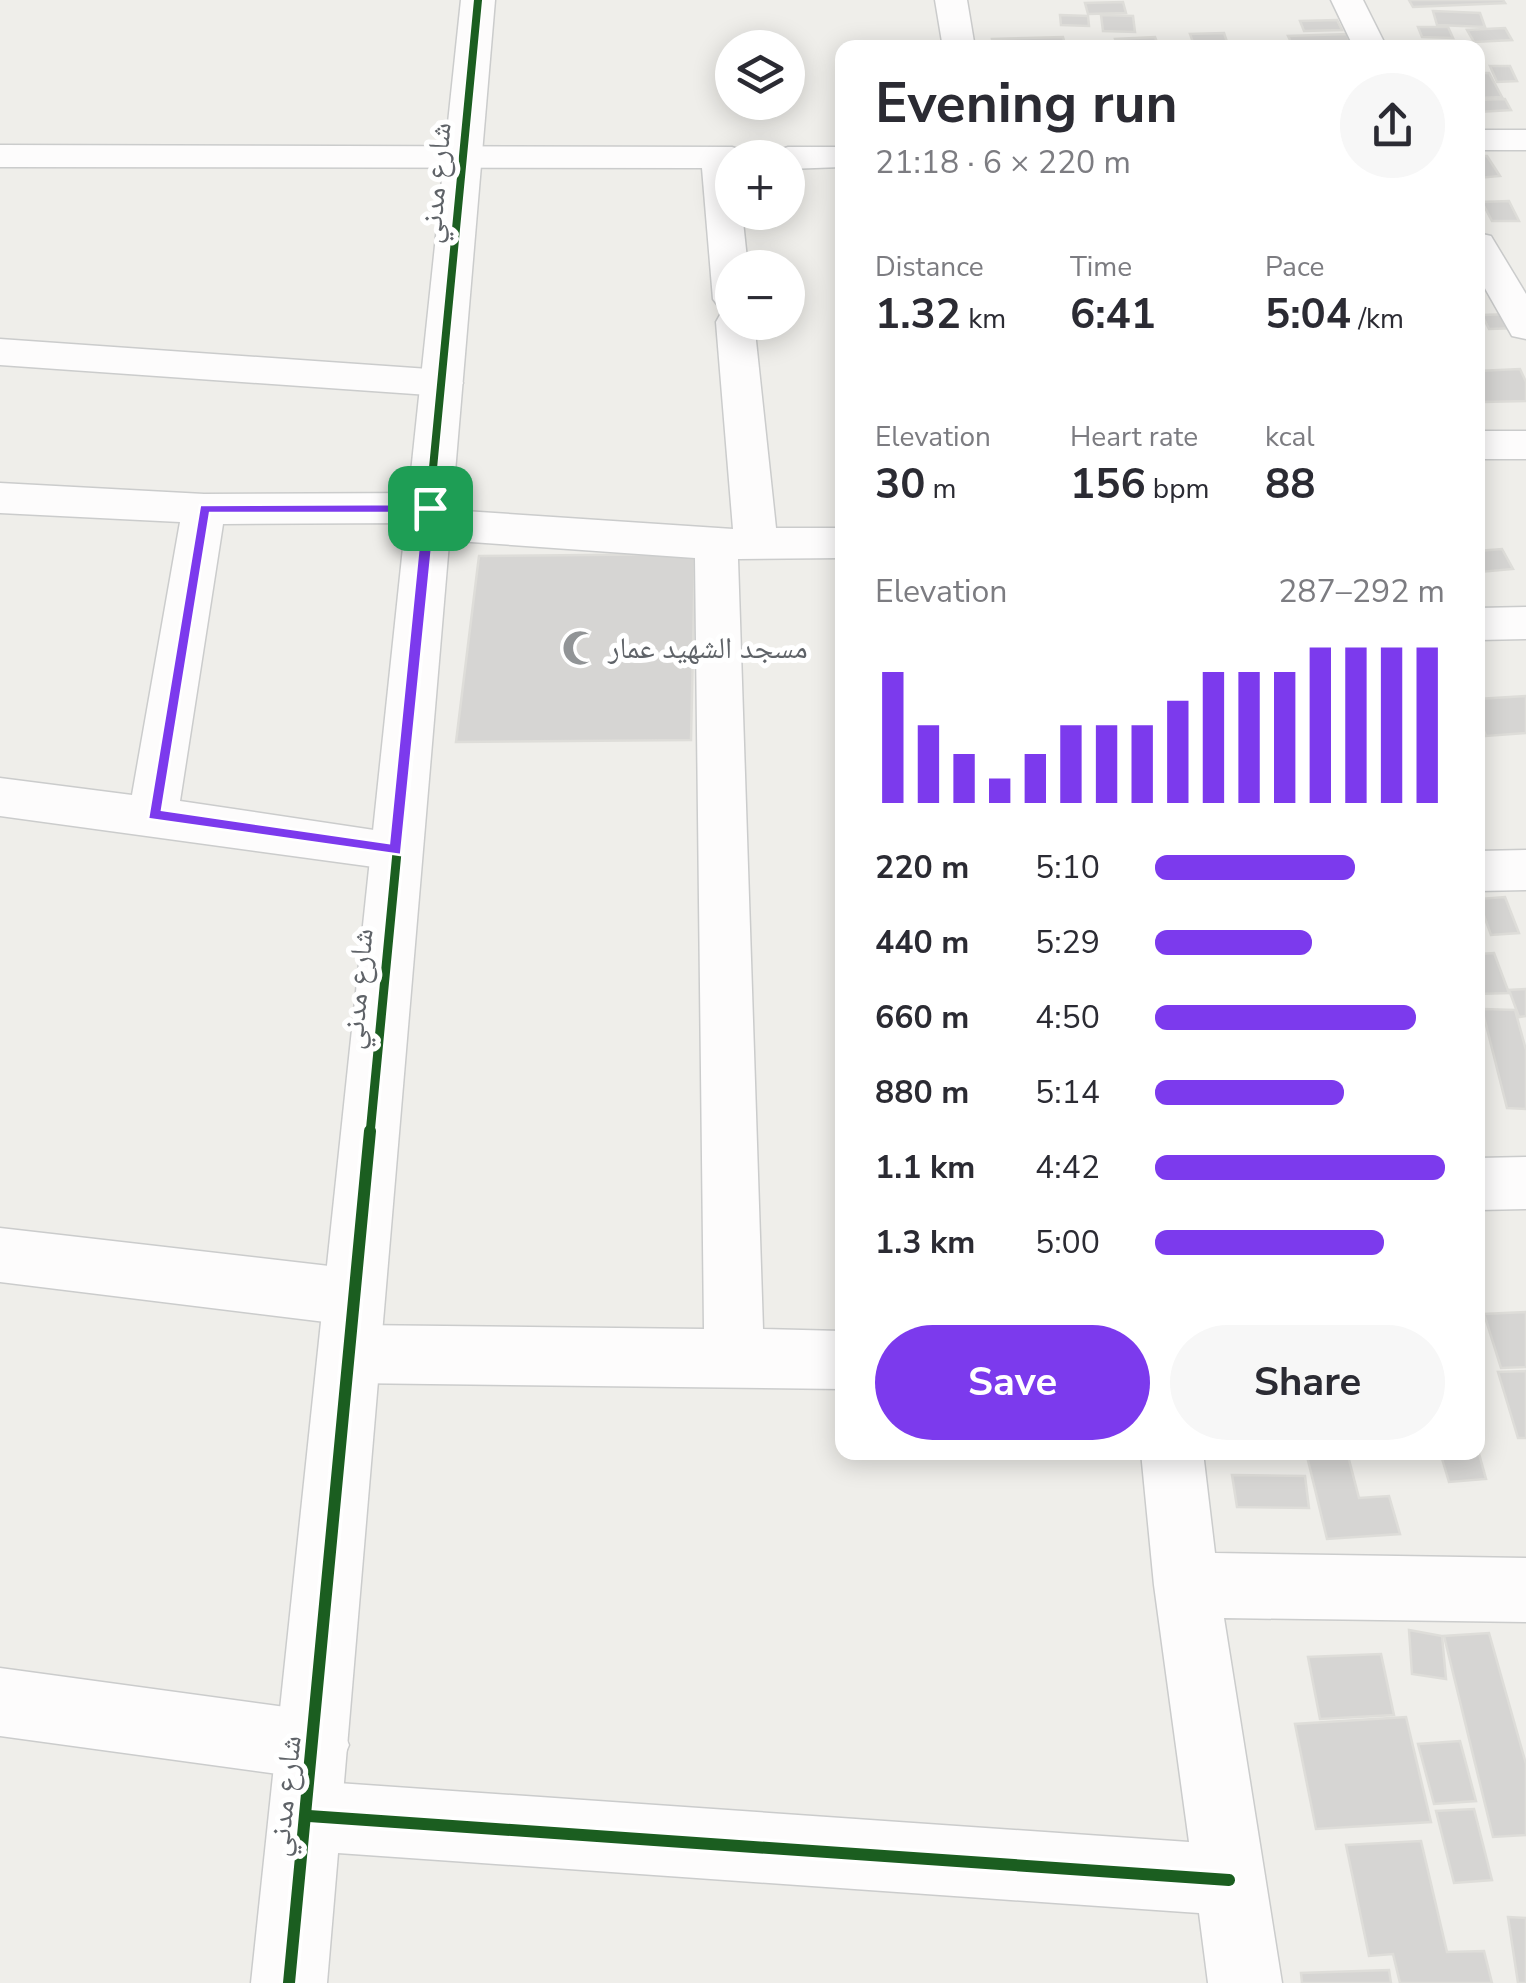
<!DOCTYPE html>
<html lang="en">
<head>
<meta charset="utf-8">
<style>
	:root { --surface:#fff; --page:#f7f7f7; --text:#2b2b33; --muted:#7c7c81; --accent:#7c3aed }
	body { margin:0; font-family:"Nunito Sans","Noto Naskh Arabic",sans-serif; background:var(--page); color:var(--text); height:100vh; display:flex; flex-direction:column; font-size:38px; white-space:nowrap }
	* { box-sizing:border-box; margin:0 }
	p { font-size:32px; color:var(--muted) }
	.icon { flex:none; width:55px; height:55px; fill:none; stroke:currentColor; stroke-width:2; stroke-linecap:round; stroke-linejoin:round }
	.map { position:relative; flex:1; overflow:hidden }
	.drawer { position:absolute; left:835px; top:40px; width:650px; height:1420px; display:flex; flex-direction:column; background:var(--surface); border-radius:20px; box-shadow:0 5px 25px #0003 }
	.drawer>* { flex:none }
	.controls { position:absolute; left:715px; top:30px; display:grid; gap:20px }
	.controls a { display:grid; place-items:center; width:90px; height:90px; border-radius:50%; background:var(--surface); box-shadow:0 5px 25px #0003; font-size:50px }
	.pin { position:absolute; display:grid; place-items:center; width:85px; height:85px; color:#fff; margin:-42px; border-radius:20px; box-shadow:0 5px 15px #0006 }
	.round { display:grid; place-items:center; flex:none; width:105px; height:105px; border-radius:52px; background:var(--page) }
	.head { display:flex; align-items:center; justify-content:space-between; height:170px; padding:0 40px }
	h1 { font-size:55px; font-weight:700; line-height:75px }
	.figures { display:grid; grid-template-columns:repeat(3,1fr); gap:15px; height:170px; padding:10px 40px }
	.figures div { display:grid; align-content:center }
	.figures b { font-size:42px; font-weight:700 }
	.figures small { font-size:28px; font-weight:400 }
	.figures p { font-size:28px }
	.chart { height:280px; padding:20px 40px }
	.chart p { display:flex; justify-content:space-between }
	.chart svg { width:100%; height:180px; margin-top:10px; stroke:var(--accent); stroke-width:6 }
	.cta { display:flex; gap:20px; margin-top:auto; padding:20px 40px }
	.cta a { flex:1; height:115px; border-radius:60px; background:var(--accent); color:#fff; font-size:40px; font-weight:700; line-height:115px; text-align:center }
	.cta a+a { background:var(--page); color:var(--text) }
	ul { padding:0 40px; list-style:none; font-size:32px }
	li { display:grid; grid-template-columns:160px 120px 1fr; align-items:center; height:75px }
	li i { height:25px; border-radius:12px; background:var(--accent) }
	.map>svg:first-child { display:block }
</style>
</head>
<body>
<div class="map">
<svg width="1526" height="1983" viewBox="0 0 1526 1983">
	<rect width="100%" height="100%" fill="#efeeea"/>
	<g fill="#d6d5d3" stroke="#deddd9" stroke-width="2.5">
		<polygon points="1409,0 1503,0 1505,3 1413,7"/>
		<polygon points="1123,2 1126,13 1088,14 1085,3"/>
		<polygon points="1433,11 1480,13 1485,27 1437,25"/>
		<polygon points="1060,15 1088,16 1089,26 1061,25"/>
		<polygon points="1101,15 1133,16 1135,32 1103,31"/>
		<polygon points="1337,20 1342,30 1304,31 1300,21"/>
		<polygon points="1418,27 1448,27 1453,38 1422,37"/>
		<polygon points="1505,28 1512,40 1474,42 1467,30"/>
		<polygon points="1224,33 1229,48 1195,48 1190,34"/>
		<polygon points="1347,34 1351,45 1293,46 1288,36"/>
		<polygon points="1063,37 1066,48 994,48 992,39"/>
		<polygon points="1155,37 1159,48 1118,48 1115,39"/>
		<polygon points="1490,66 1510,66 1517,81 1497,82"/>
		<polygon points="1478,73 1489,73 1502,97 1478,98"/>
		<polygon points="1505,99 1511,110 1478,112 1478,100"/>
		<polygon points="1478,156 1487,156 1500,176 1478,178"/>
		<polygon points="1509,201 1519,221 1492,221 1482,202"/>
		<polygon points="1512,314 1519,328 1489,329 1482,315"/>
		<polygon points="1520,369 1526,382 1526,401 1484,402 1478,371"/>
		<polygon points="1502,549 1513,569 1480,572 1478,551"/>
		<polygon points="695,554 691,740 456,742 479,556"/>
		<polygon points="1526,696 1526,733 1486,736 1478,715 1478,699"/>
		<polygon points="1505,897 1519,933 1491,935 1478,899"/>
		<polygon points="1494,953 1509,993 1478,994 1478,954"/>
		<polygon points="1526,989 1526,1016 1519,1017 1509,990"/>
		<polygon points="1482,1009 1515,1010 1526,1050 1526,1109 1507,1108"/>
		<polygon points="1526,1312 1526,1367 1501,1368 1484,1314"/>
		<polygon points="1526,1371 1526,1438 1518,1438 1498,1372"/>
		<polygon points="1478,1450 1486,1479 1449,1482 1440,1452"/>
		<polygon points="1306,1452 1347,1452 1359,1498 1389,1496 1400,1534 1327,1539"/>
		<polygon points="1232,1475 1305,1476 1309,1508 1237,1507"/>
		<polygon points="1409,1630 1442,1636 1446,1679 1412,1674"/>
		<polygon points="1489,1633 1526,1764 1526,1835 1493,1837 1444,1636"/>
		<polygon points="1381,1654 1394,1715 1320,1719 1308,1657"/>
		<polygon points="1406,1717 1431,1822 1316,1829 1295,1724"/>
		<polygon points="1460,1741 1476,1801 1434,1804 1418,1744"/>
		<polygon points="1474,1809 1492,1880 1454,1883 1436,1811"/>
		<polygon points="1421,1841 1447,1952 1484,1951 1492,1983 1400,1983 1393,1954 1369,1956 1346,1845"/>
		<polygon points="1508,1917 1526,1918 1526,1983 1518,1983"/>
		<polygon points="1389,1970 1391,1983 1302,1983 1301,1973"/>
	</g>
	<g fill="none" stroke-linecap="round" stroke-linejoin="round">
		<defs>
			<g id="minor">
				<polygon points="935,0 967,0 975,48 943,48"/>
				<polygon points="1331,0 1363,0 1387,48 1354,48"/>
				<rect x="1478" y="130" width="48" height="20"/>
				<polygon points="0,145 732,147 744,151 749,158 732,158 732,212 742,212 748,268 732,268 732,322 754,322 776,528 842,528 842,558 738,559 763,1329 842,1331 842,1389 350,1383 329,1375 320,1354 329,1333 350,1325 0,1282 0,1228 355,1269 376,1277 384,1297 376,1317 357,1325 704,1329 695,558 429,539 414,535 408,523 223,524 180,801 414,836 421,850 414,864 396,870 0,816 0,778 132,795 180,522 0,513 0,483 204,494 429,493 444,498 449,510 733,529 716,322 721,313 732,311 719,307 713,299 702,168 0,167"/>
				<polygon points="788,147 842,147 842,167 788,169 788,158 771,158 776,151"/>
				<polygon points="1478,233 1491,236 1526,294 1526,339 1512,336 1478,276"/>
				<polygon points="0,339 443,370 457,374 463,383 457,392 443,396 0,365"/>
				<rect x="1478" y="431" width="48" height="28"/>
				<polygon points="1526,607 1526,639 1478,640 1478,608"/>
				<polygon points="1526,850 1526,890 1478,891 1478,851"/>
				<polygon points="1526,1157 1526,1209 1478,1210 1478,1158"/>
				<polygon points="1141,1452 1203,1452 1215,1553 1526,1558 1526,1622 1224,1618 1282,1983 1208,1983 1199,1913 309,1851 284,1841 274,1816 284,1791 309,1781 1189,1842 1154,1585"/>
				<polygon points="0,1668 315,1711 339,1721 349,1745 339,1769 315,1779 0,1736"/>
			</g>
			<polygon id="tertiary" points="461,0 495,0 327,1983 251,1983"/>
		</defs>
		<use href="#minor" stroke="#cbcccc" stroke-width="3"/>
		<use href="#tertiary" stroke="#cbcccc" stroke-width="3"/>
		<use href="#minor" fill="#fdfcfc" fill-rule="evenodd"/>
		<use href="#tertiary" fill="#fdfcfc" fill-rule="evenodd"/>
		<defs>
			<polyline id="cycleway-far2" points="431,489 478,0"/>
			<polyline id="cycleway-far1" points="370,1134 432,487"/>
			<g id="cycleway">
				<polyline points="309,1816 1229,1880"/>
				<polyline points="289,1983 370,1131"/>
			</g>
		</defs>
		<use href="#cycleway-far2" stroke="#fff" stroke-width="11"/>
		<use href="#cycleway-far1" stroke="#fff" stroke-width="15"/>
		<use href="#cycleway" stroke="#fff" stroke-width="19"/>
		<use href="#cycleway-far2" stroke="#1b5e20" stroke-width="8"/>
		<use href="#cycleway-far1" stroke="#1b5e20" stroke-width="9"/>
		<use href="#cycleway" stroke="#1b5e20" stroke-width="12"/>
	</g>
	<path fill="#7c3aed" stroke="#fff" stroke-width="2.5" fill-rule="evenodd" d="M430,504l6,4 -35,347 -253,-36 52,-314zM210,513h212l-33,330 -227,-33z"/>
	<defs>
		<symbol id="mosque-bare" viewBox="-9 -9 18 18"><path d="M3.5-4.9A6 6 0 1 0 3.5 4.9A5 5 0 1 1 3.5-4.9Z" fill="#919496" stroke="#fff" stroke-width="2.5" paint-order="stroke"/></symbol>
	</defs>
	<g fill-rule="evenodd">
		<use href="#mosque-bare" x="555" y="623" width="50" height="50"/>
	</g>
	<g text-anchor="middle" dominant-baseline="central" stroke-width="10" stroke-linejoin="round" paint-order="stroke">
		<g font-size="30" fill="#5f6368" stroke="#fff">
			<text transform="translate(436 183) rotate(-85)">شارع مدني</text>
			<text transform="translate(358 989) rotate(-85)">شارع مدني</text>
			<text transform="translate(285 1796) rotate(-84)">شارع مدني</text>
		</g>
		<g font-size="30" fill="#5f6368" stroke="#fff" text-anchor="start">
			<text x="608" y="648">مسجد الشهيد عمار</text>
		</g>
	</g>
</svg>
<div class="controls">
<a><svg class="icon" aria-label="layers" viewBox="0 0 24 24"><path d="M12 4l9 5-9 5-9-5zM3 14l9 5 9-5"/></svg></a>
<a>+</a>
<a>−</a>
</div>
<div class="pin" style="left:430px;top:508px;background:#1e9e55"><svg class="icon" aria-label="arrive" viewBox="0 0 24 24"><path d="M6 21V4h12l-3 4 3 4H6"/></svg></div>
<section class="drawer">
<div class="head"><div><h1>Evening run</h1><p>21:18 · 6 × 220 m</p></div><a class="round"><svg class="icon" aria-label="share" viewBox="0 0 24 24"><path d="M12 15V3M7 8l5-5 5 5M5 13v7h14v-7"/></svg></a></div>
<div class="figures">
<div><p>Distance</p><b>1.32<small> km</small></b></div>
<div><p>Time</p><b>6:41</b></div>
<div><p>Pace</p><b>5:04<small> /km</small></b></div>
</div>
<div class="figures">
<div><p>Elevation</p><b>30<small> m</small></b></div>
<div><p>Heart rate</p><b>156<small> bpm</small></b></div>
<div><p>kcal</p><b>88</b></div>
</div>
<div class="chart"><p><span>Elevation</span>287–292 m</p>
<svg viewBox="0 0 160 44" preserveAspectRatio="none"><path d="M5 44V12M15 44V25M25 44V32M35 44V38M45 44V32M55 44V25M65 44V25M75 44V25M85 44V19M95 44V12M105 44V12M115 44V12M125 44V6M135 44V6M145 44V6M155 44V6"/></svg>
</div>
<ul>
<li><b>220 m</b>5:10<i style="width:69%"></i></li>
<li><b>440 m</b>5:29<i style="width:54%"></i></li>
<li><b>660 m</b>4:50<i style="width:90%"></i></li>
<li><b>880 m</b>5:14<i style="width:65%"></i></li>
<li><b>1.1 km</b>4:42<i style="width:100%"></i></li>
<li><b>1.3 km</b>5:00<i style="width:79%"></i></li>
</ul>
<div class="cta"><a>Save</a><a>Share</a></div>
</section>
</div>
</body>
</html>
